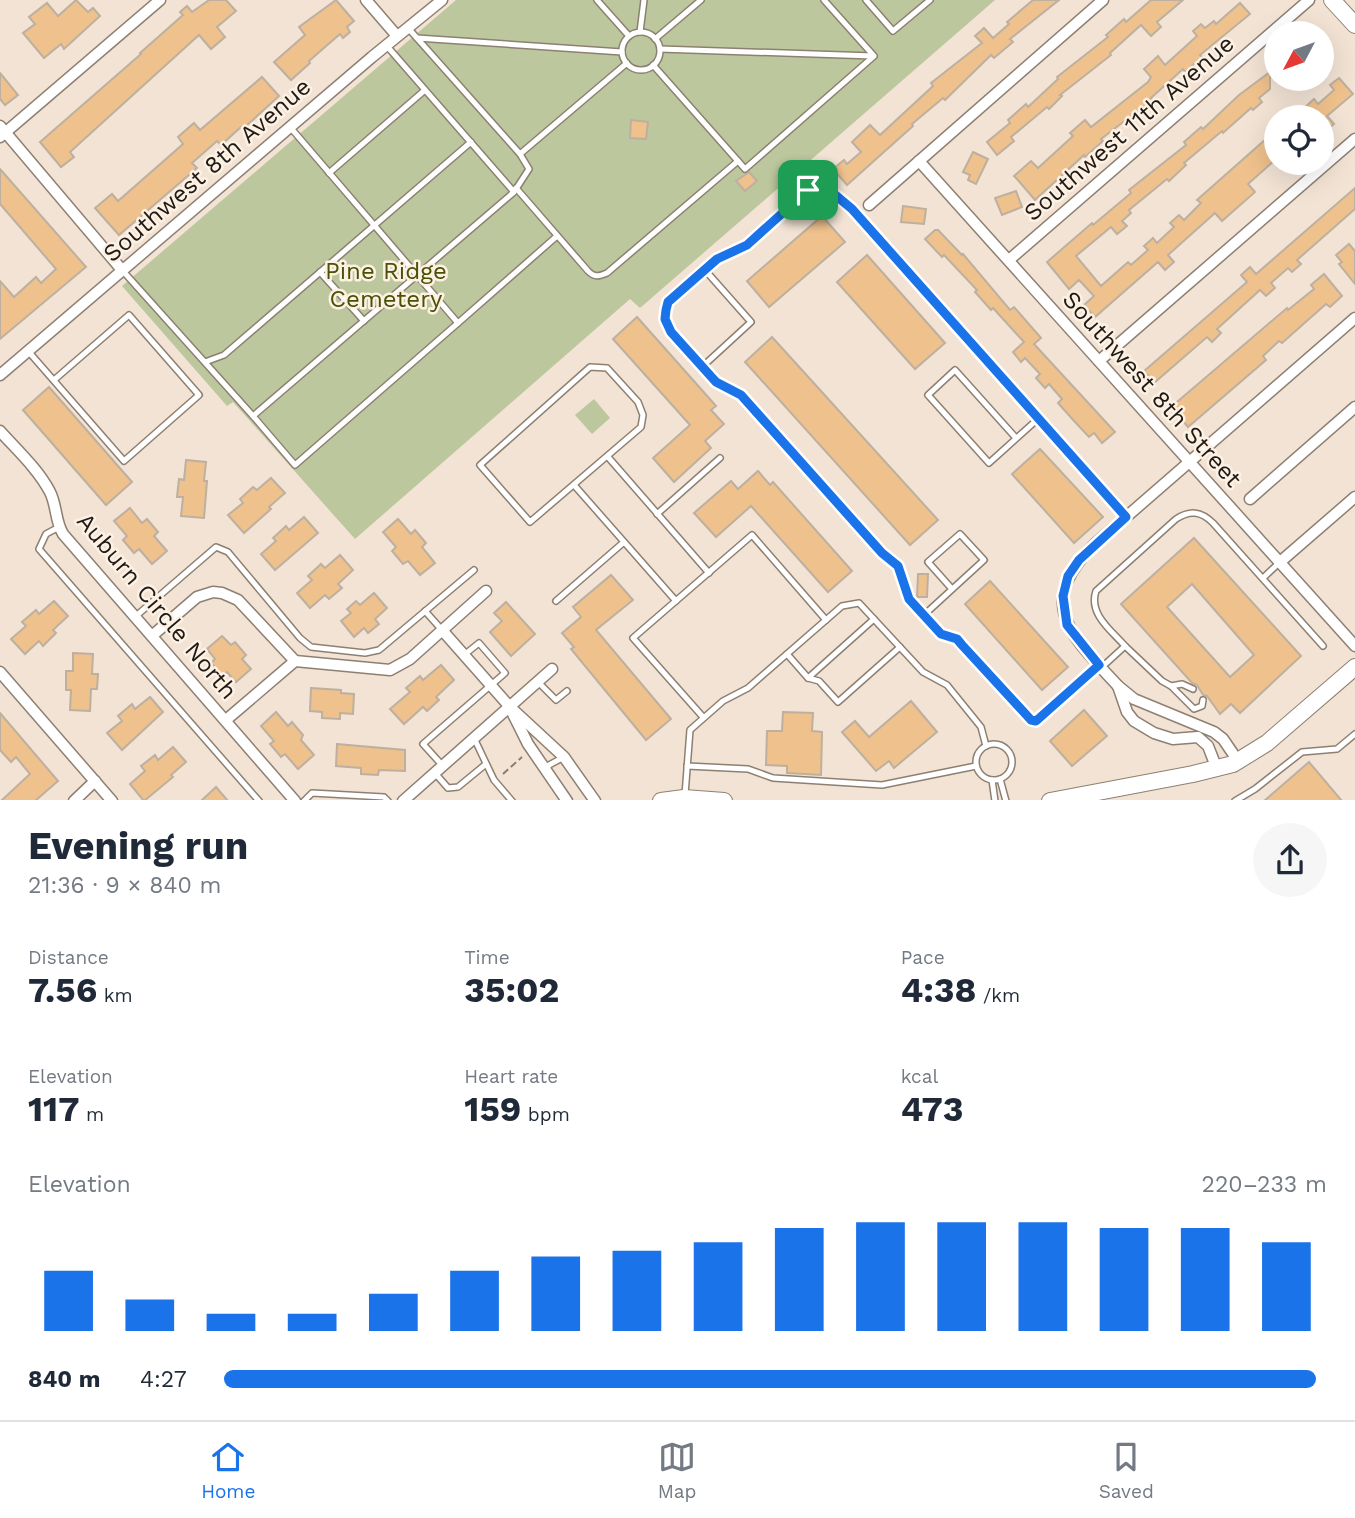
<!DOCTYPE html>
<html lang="en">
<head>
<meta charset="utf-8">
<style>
	:root { --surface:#fff; --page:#f6f6f7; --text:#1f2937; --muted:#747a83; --line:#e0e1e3; --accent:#1a73e8 }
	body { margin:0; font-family:"Work Sans",sans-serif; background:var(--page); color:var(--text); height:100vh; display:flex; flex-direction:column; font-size:26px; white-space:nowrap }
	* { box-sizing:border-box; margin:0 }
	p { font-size:23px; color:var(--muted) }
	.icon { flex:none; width:38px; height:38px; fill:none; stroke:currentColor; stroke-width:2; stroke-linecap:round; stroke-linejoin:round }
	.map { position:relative; height:800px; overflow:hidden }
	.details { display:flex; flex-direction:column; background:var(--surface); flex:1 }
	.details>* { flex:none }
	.needle { width:46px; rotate:229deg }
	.fabs { position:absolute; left:1264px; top:21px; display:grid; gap:14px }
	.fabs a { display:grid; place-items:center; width:70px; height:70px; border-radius:50%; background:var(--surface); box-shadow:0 7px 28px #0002; font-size:35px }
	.pin { position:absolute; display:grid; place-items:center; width:60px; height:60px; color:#fff; margin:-30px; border-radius:14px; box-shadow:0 4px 10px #0006 }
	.round { display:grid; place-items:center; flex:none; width:74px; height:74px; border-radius:37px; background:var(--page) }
	.head { display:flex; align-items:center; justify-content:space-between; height:119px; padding:0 28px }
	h1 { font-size:38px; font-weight:700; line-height:52px }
	.figures { display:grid; grid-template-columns:repeat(3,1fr); gap:10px; height:119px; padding:7px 28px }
	.figures div { display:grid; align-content:center }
	.figures b { font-size:35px; font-weight:700 }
	.figures small { font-size:19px; font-weight:400 }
	.figures p { font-size:19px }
	.chart { height:196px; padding:14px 28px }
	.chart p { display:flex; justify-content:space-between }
	.chart svg { width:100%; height:126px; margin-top:7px; stroke:var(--accent); stroke-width:6 }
	ul { padding:0 28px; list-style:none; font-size:23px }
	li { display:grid; grid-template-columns:112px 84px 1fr; align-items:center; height:52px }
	li i { height:18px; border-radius:9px; background:var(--accent) }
	.dock { display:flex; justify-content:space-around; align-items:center; height:98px; border-top:2px solid var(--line); background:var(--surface); font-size:19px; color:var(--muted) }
	.dock a { display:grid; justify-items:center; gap:4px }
	.dock .active { color:var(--accent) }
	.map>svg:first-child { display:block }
</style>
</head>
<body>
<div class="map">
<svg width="1355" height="801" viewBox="0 0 1355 801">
	<rect width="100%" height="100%" fill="#f2e3d4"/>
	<g fill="#bdc79d">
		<polygon points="456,0 995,0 640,308 630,299 355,539 233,402 227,406 122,286"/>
		<polygon points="594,399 610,418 592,434 575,415"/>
	</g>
	<g fill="#efc18c" stroke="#bdb0a0" stroke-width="2" fill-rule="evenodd">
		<polygon points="76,0 88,12 93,8 100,16 64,49 61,44 44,58 23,33 35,24 29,17 47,3 58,16"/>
		<polygon points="209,0 226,0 236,11 217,27 225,37 211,49 199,35 70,152 74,157 61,167 40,142 141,54 140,53 183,15 180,12 187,6 192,12"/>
		<polygon points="336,0 354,21 347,27 350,32 343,38 340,34 309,61 310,63 291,80 274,62 305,35 299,27"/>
		<polygon points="1033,0 1059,0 1010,39 1013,42 994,58 991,55 945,100 943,98 912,124 913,126 847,185 833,169 844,160 847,164 861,152 852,142 870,125 880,135 933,86 931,83 982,43 975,36 984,28 993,38 1009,24 1007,22"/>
		<polygon points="1151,0 1183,0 1157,22 1161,27 1151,36 1141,25 1110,53 1111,55 1060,95 1062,96 1049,109 1047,107 1011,137 1014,141 997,155 987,142 1010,123 1008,120 1026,104 1028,107 1058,79 1057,77 1108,37 1106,35 1124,19 1126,22"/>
		<polygon points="1240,3 1250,14 1200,55 1202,57 1185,72 1183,69 1151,98 1152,100 1101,139 1103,141 1085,157 1084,155 1035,200 1017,179 1014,176 1031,161 1038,168 1073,136 1070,133 1085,120 1091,127 1148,82 1151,77 1144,69 1158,56 1165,65 1197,36 1193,31 1201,24 1205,28 1214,21 1216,24"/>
		<polygon points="1270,72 1270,89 1259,98 1262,102 1253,110 1251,108 1223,133 1222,131 1184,163 1186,165 1169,181 1167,179 1129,210 1131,213 1122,221 1127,226 1117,234 1111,227 1076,256 1101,286 1128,262 1131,265 1148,250 1144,246 1153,238 1157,243 1174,227 1170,223 1179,215 1184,220 1201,203 1197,200 1276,130 1276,159 1248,184 1255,192 1222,221 1215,213 1168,255 1174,262 1165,270 1158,262 1095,317 1084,305 1094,296 1079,280 1069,289 1047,262 1092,223 1093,225 1131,193 1129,190 1186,145 1184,142 1201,127 1203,129 1239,95"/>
		<polygon points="0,73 18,95 5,105 0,99"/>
		<polygon points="262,77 279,96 243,129 241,127 221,145 217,141 192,163 197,168 119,235 95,208 112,194 118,201 183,144 178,137 194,123 200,130"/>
		<polygon points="1339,78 1353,94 1327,116 1334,124 1321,135 1321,117 1311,117 1304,108 1314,99 1318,104 1334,90 1330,85"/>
		<polygon points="631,120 648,122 646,139 630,138"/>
		<polygon points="973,152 988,159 976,184 968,180 970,175 963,172"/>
		<polygon points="0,169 86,267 0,339 0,281 14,297 36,277 41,283 56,269 0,204"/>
		<polygon points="749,172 757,181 745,191 736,181"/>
		<polygon points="1355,188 1355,209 1297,260 1301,264 1292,272 1288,268 1271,283 1275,288 1266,296 1260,290 1217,329 1221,333 1212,342 1207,337 1154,383 1144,371 1247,282 1241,275 1250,267 1256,274"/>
		<polygon points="1016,191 1022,207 1002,215 995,198"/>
		<polygon points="903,206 926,209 924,224 901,222"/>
		<polygon points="822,216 845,242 769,307 747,281"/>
		<polygon points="935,230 938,230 962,255 963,254 1010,310 1014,307 1041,338 1034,344 1115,432 1102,443 1094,433 1089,437 1075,422 1058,403 1062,399 1049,384 1045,388 1036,378 1040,374 1025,358 1021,362 1013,352 1024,342 993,308 991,310 975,292 977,290 944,255 942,257 925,239"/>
		<polygon points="1349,244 1355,251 1355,284 1339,264 1342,262 1336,255"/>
		<polygon points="867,255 945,343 915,369 837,282"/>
		<polygon points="1324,274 1342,296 1330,307 1326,304 1282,343 1279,341 1263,356 1266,360 1188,427 1171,407 1287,308 1288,310 1314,289 1311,285"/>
		<polygon points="637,317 716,406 711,410 724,424 705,441 711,448 674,482 653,458 690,425 613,339"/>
		<polygon points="772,337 938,520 910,545 745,362"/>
		<polygon points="49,387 132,482 106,505 23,410"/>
		<polygon points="1040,449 1103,517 1074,543 1012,474"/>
		<polygon points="186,460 206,462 204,481 207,481 204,518 181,516 183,497 177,497 179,479 184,480"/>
		<polygon points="758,471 770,485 773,482 852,571 828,592 751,506 716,537 694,513 731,481 738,489"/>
		<polygon points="271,478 285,493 269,507 271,509 244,533 228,515 243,503 240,499 253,487 257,490"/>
		<polygon points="130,508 142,523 147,519 158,532 154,536 167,551 152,564 139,549 134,553 123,540 127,536 114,521"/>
		<polygon points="304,517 318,533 275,570 261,554 276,541 273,538 286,526 289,530"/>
		<polygon points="398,519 411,534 415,530 426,543 422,547 435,563 420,575 408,561 403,564 392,551 396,547 383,532"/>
		<path d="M1194,538l107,118 -61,57 -9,-9 -11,10 -13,-18 -4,-1 -6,-10 -5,-2 -71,-79zM1192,584l62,71 -24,22 -63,-70z"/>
		<polygon points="340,555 353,570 338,584 342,588 329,599 325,595 310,608 297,593 312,580 308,576 321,564 325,568"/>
		<polygon points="918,574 928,574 927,597 917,597"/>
		<polygon points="611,575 633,600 596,630 671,719 646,740 571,649 574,647 562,633 581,617 573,607"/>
		<polygon points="990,581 1068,667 1042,690 965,604"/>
		<polygon points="374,593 387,608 375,619 379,624 368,633 364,628 354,637 341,621 351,613 347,609 356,601 360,605"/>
		<polygon points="54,601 68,616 53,630 56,633 43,646 39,641 25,654 11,639 26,626 22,622 36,610 39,614"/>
		<polygon points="506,602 535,634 511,656 490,632 502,621 494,613"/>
		<polygon points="222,636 231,645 235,642 246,655 242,659 251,669 236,682 227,672 223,676 211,663 215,659 207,649"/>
		<polygon points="73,653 93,654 92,674 98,674 97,689 91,689 90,711 70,710 71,690 66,690 66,671 73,671"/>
		<polygon points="441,665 454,680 436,697 439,700 427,711 423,707 404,724 390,709 410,692 406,688 420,676 423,680"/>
		<polygon points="311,688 341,690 341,693 354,694 353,714 340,713 340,719 322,718 322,712 310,711"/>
		<polygon points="150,697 163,712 122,750 107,733 122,721 118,716 132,704 135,709"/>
		<polygon points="911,701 937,732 894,768 889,761 876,771 842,732 855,721 869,737"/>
		<polygon points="1084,710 1107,736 1072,766 1050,741"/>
		<polygon points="276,712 288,726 292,722 303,735 301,740 314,755 298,769 285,754 281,757 270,744 274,741 261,726"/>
		<polygon points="783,712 813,713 812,731 822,732 821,775 787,773 787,766 766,765 767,731 782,731"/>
		<polygon points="0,713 58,781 35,801 1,801 30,774 16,757 11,762 0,750"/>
		<polygon points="337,744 405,750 405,771 379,770 378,775 361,774 361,768 336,766"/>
		<polygon points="173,747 186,762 171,775 173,777 144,801 130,784 145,771 141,766 155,755 158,760"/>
		<polygon points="1309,762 1342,801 1264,801"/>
		<polygon points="216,787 228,801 201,801"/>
	</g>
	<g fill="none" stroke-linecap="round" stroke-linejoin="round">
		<defs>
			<g id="lane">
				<polyline points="597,0 629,36"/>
				<polyline points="866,0 893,31 930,0"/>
				<polyline points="408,28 520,154 529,169 516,189"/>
				<polyline points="640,32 644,0"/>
				<circle cx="641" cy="51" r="19"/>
				<polyline points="417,38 622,52"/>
				<polyline points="655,39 701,0"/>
				<polyline points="660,49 873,56"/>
				<polyline points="653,65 745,169 874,56 824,0"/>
				<polyline points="520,154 627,63"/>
				<polyline points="329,173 425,90"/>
				<path d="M516,188l72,83c6,6 10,6 19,2l131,-112"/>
				<polyline points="122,270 253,416 514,192 386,45"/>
				<polyline points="320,272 364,321"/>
				<polyline points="458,323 557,236"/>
				<polyline points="28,351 124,461 199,395 129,315 54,380"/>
				<polyline points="205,362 224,355 471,142"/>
				<polygon points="590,367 607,368 638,402 643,415 641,427 530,522 480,465"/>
				<polyline points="702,367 751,322 705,270"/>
				<polyline points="253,416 295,465 458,323 290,127"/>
				<polyline points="1016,438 955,370 928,395 989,463 1039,418"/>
				<polyline points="608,457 709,573"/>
				<polyline points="574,485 676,601"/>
				<polyline points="657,514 720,458"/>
				<polyline points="59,527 46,534 39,549 259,801"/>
				<polyline points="1263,578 1280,562"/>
				<polyline points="556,601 624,542"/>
				<polyline points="425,611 442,630"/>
				<polyline points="924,615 984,560 960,534 928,562 952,589"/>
				<polyline points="136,616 216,547 228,552 300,638 311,647 365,653 379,650 474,570"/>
				<polyline points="1125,646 1162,681 1171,686"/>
				<polyline points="787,654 808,678 819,681 838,702 900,647"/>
				<path d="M1099,665l-63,56 -5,-1 -69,-75 -5,-5 -16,-6 -32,-35 -11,-33 -16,-13 -141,-158 -25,-13 -45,-50 -6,-13 1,-9 3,-8 48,-43 30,-14 62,-55c19,-7 30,7 43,19l274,308"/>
				<path d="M1101,668l24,-22c-13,-15 -37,-32 -29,-55l80,-72c14,-9 25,-8 37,4l110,123"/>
				<polyline points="808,678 874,619"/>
				<polyline points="538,682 556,700 567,691"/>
				<polyline points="1193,689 1182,684 1171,686 1194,709 1202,706 1203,700"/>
				<polyline points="703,717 633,638 752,535 826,620"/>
				<polyline points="474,738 494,780 512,801"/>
				<circle cx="994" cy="762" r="18"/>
				<polyline points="442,765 423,744 505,673 479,643 464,655"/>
				<polyline points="687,766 748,769 773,778 882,785 976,766"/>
				<polyline points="545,771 549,765 564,757"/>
				<polyline points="434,772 448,788 458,787 486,764"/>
				<polyline points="1000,779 1006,801"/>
				<polyline points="992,780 995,801"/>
				<polyline points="685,795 690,730 723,701 748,688 842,606 859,603 923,672 947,685 981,727 986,746"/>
				<polyline points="304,801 312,793 384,797 388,801"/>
				<polyline points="1235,801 1255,789 1302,752 1337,749 1355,734"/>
			</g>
			<g id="street">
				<polyline points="366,0 397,36"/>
				<polyline points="0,126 122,270"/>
				<polyline points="0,137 160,0"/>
				<polyline points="919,161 1355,646"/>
				<polyline points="869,205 1103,0"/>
				<polyline points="1009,260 1309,0"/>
				<polyline points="1099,361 1355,139"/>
				<polyline points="0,375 372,57 442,0"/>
				<path d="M0,431c17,19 38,38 50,61 7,14 5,29 13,42l232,267"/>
				<polyline points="1250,499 1355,407"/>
				<polyline points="1280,562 1355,497"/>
				<polyline points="442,630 510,707 564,757 595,801"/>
				<polyline points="153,635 197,597 213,592 222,593 238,600 295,661 390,670 410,659 486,591"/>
				<polyline points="0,672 112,801"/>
				<path d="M1118,686c-46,-50 -85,-82 -23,-142l260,-226"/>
				<polyline points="512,712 528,744 567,801"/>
				<polyline points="226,720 295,661"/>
				<polyline points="1217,769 1208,746 1198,737 1173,739 1154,733 1134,721 1127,712 1118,686 1134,699 1214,732 1223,739 1238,761"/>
				<polyline points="74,801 95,781"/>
				<polyline points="403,801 552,669"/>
			</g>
			<g id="secondary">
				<polyline points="1332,0 1355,25"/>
				<polyline points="661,801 684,798 724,801"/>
				<polyline points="1050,801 1193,774 1233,764 1267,743 1355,667"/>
			</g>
		</defs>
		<use href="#lane" stroke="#8d8072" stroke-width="8"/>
		<use href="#street" stroke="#8d8072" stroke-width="13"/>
		<use href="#secondary" stroke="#8d8072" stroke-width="18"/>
		<polyline stroke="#897f75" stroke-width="2" stroke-dasharray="7 3.5" stroke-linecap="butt" points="503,774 522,757"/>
		<use href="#lane" stroke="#fff" stroke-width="5"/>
		<use href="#street" stroke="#fff" stroke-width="10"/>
		<use href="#secondary" stroke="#fff" stroke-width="16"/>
	</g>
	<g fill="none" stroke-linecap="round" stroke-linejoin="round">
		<defs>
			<polygon id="route" points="817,187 827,188 852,209 1126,517 1079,560 1068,576 1063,596 1067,625 1099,665 1036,721 1031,720 962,645 957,639 941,634 909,599 898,566 882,553 741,395 716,382 671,332 665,319 666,310 668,302 717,259 747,245 808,190"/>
		</defs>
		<use href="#route" stroke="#fff" stroke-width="14"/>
		<use href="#route" stroke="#1a73e8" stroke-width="9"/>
	</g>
	<g text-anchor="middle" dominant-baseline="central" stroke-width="5" stroke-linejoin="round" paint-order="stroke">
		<g font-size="24" fill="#1f1a15" stroke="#fdf1e4">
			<text transform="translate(1129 128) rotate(-41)">Southwest 11th Avenue</text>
			<text transform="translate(207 170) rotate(-41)">Southwest 8th Avenue</text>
			<text transform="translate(1152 389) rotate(48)">Southwest 8th Street</text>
			<text transform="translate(157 606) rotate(50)">Auburn Circle North</text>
		</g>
		<g font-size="24" fill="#475205" stroke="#fdf1e4">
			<text x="386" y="271">Pine Ridge<tspan x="386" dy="28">Cemetery</tspan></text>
		</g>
	</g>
</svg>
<div class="fabs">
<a><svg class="needle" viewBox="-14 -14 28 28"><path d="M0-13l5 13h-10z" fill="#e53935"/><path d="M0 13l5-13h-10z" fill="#747a83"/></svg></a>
<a><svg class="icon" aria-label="locate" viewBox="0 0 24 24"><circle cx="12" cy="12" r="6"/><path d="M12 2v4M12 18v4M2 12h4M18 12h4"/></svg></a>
</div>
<div class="pin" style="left:808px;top:190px;background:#1e9e55"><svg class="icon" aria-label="arrive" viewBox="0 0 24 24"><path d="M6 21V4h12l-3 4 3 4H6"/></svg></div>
</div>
<section class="details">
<div class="head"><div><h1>Evening run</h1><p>21:36 · 9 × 840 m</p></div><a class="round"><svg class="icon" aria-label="share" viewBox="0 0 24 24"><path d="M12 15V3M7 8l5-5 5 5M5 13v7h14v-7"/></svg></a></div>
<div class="figures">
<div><p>Distance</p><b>7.56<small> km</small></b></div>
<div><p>Time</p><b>35:02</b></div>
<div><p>Pace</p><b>4:38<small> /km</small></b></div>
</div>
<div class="figures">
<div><p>Elevation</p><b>117<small> m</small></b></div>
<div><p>Heart rate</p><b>159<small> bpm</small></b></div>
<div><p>kcal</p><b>473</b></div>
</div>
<div class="chart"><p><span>Elevation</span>220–233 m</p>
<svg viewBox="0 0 160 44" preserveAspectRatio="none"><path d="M5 44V23M15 44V33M25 44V38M35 44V38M45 44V31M55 44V23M65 44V18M75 44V16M85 44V13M95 44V8M105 44V6M115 44V6M125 44V6M135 44V8M145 44V8M155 44V13"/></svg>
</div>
<ul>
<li><b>840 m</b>4:27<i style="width:99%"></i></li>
</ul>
</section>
<nav class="dock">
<a class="active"><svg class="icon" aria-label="home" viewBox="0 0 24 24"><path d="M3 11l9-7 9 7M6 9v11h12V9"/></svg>Home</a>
<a><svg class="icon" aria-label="map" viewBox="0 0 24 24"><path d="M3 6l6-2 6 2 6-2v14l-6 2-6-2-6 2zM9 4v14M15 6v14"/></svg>Map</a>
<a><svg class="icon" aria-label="saved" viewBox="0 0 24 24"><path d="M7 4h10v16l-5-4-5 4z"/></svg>Saved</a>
</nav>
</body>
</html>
